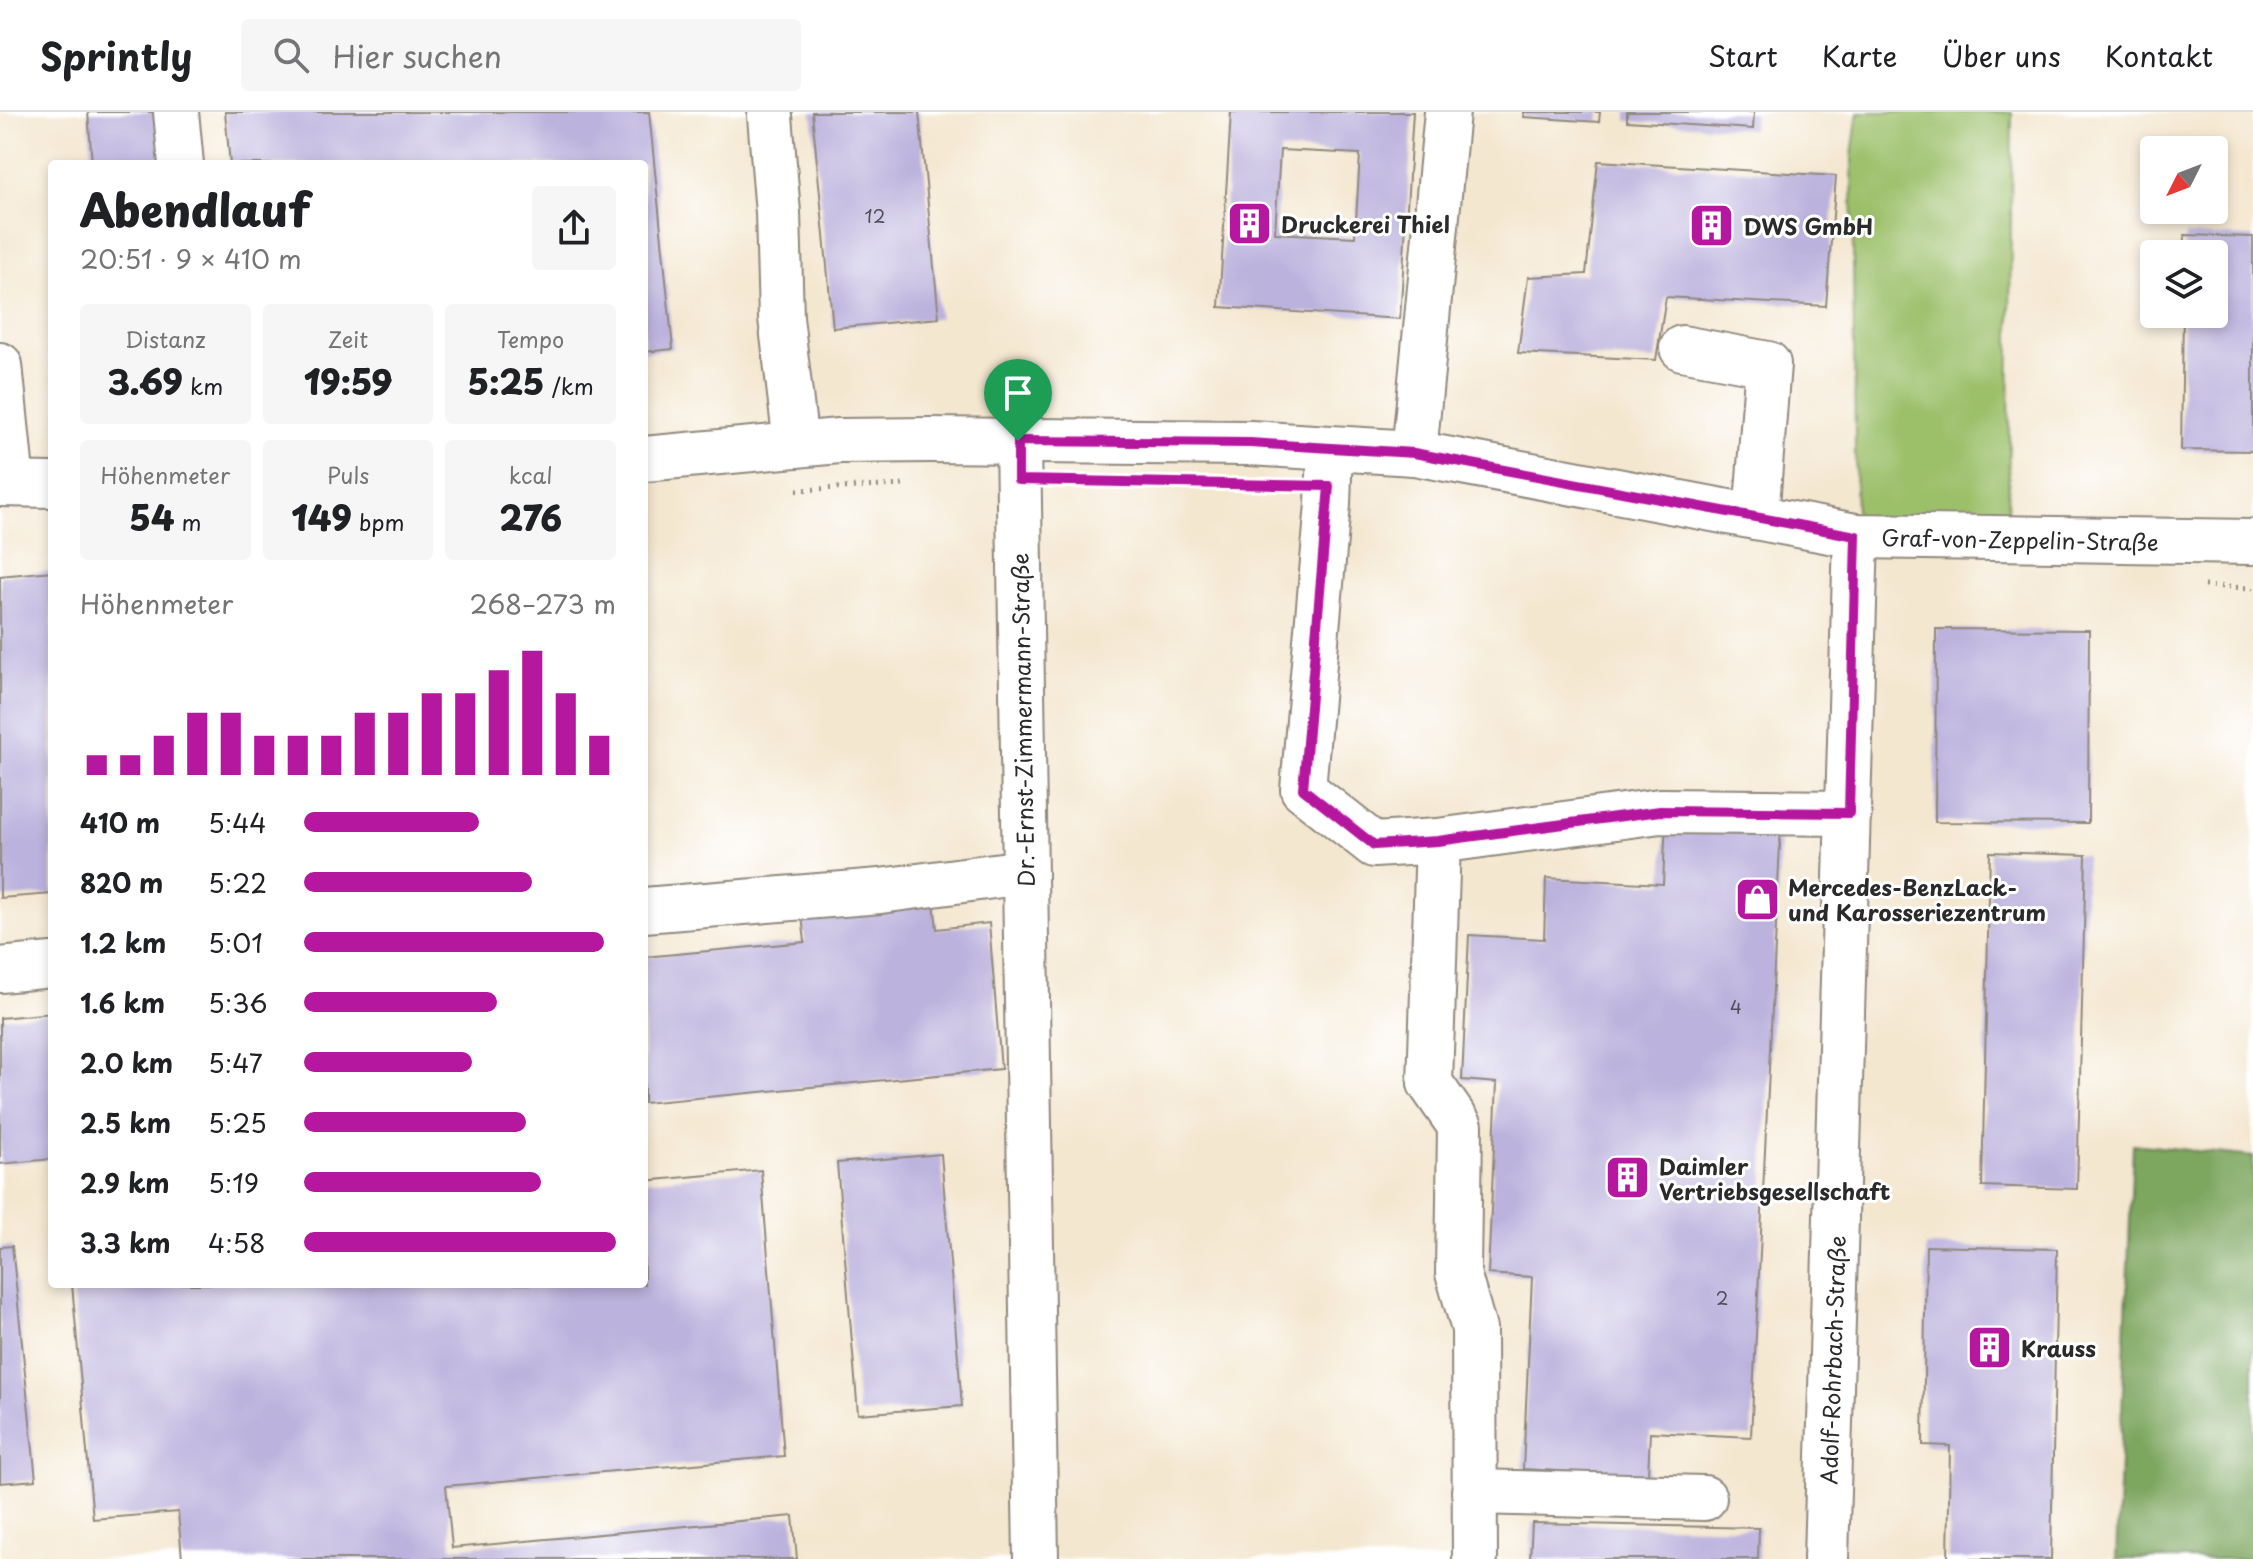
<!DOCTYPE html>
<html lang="de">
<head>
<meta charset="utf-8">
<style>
	:root { --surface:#fff; --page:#f6f6f6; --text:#202124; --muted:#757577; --line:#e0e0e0; --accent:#b5179e }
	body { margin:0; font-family:"Playpen Sans",sans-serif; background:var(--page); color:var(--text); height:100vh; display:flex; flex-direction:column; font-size:30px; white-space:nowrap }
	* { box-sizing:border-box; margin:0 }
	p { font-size:26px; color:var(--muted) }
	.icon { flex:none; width:44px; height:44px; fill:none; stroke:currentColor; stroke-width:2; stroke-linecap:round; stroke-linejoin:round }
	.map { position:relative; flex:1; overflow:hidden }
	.side { position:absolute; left:48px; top:48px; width:600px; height:1128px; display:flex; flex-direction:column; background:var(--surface); border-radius:8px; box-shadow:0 4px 12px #0003 }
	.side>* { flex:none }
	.needle { width:52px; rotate:228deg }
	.tools { position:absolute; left:2140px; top:24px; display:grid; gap:16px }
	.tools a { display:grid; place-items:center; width:88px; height:88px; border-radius:8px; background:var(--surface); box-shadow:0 4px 12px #0003; font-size:40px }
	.pin { position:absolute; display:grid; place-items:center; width:68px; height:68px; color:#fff; margin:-82px -34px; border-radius:50% 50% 50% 0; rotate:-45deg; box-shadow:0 0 8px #0007 }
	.pin .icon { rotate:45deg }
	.round { display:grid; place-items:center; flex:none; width:84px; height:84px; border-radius:8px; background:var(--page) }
	.head { display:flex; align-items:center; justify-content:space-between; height:136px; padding:0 32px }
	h1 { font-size:44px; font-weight:800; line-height:60px }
	.stats { display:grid; grid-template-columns:repeat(3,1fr); gap:12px; height:136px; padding:8px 32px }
	.stats div { display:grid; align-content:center; border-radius:8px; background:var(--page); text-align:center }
	.stats b { font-size:34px; font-weight:800 }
	.stats small { font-size:22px; font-weight:400 }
	.stats p { font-size:22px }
	.chart { height:224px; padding:16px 32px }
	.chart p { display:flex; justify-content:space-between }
	.chart svg { width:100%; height:144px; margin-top:8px; stroke:var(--accent); stroke-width:6 }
	ul { padding:0 32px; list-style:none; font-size:26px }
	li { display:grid; grid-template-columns:128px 96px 1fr; align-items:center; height:60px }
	li i { height:20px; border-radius:10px; background:var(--accent) }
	header { display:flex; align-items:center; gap:48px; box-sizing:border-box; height:112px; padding:0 40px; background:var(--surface); border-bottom:2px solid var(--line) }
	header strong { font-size:38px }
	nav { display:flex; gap:44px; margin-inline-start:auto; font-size:28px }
	.search { width:560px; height:72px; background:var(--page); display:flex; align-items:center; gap:20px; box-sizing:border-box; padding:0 28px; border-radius:8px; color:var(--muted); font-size:30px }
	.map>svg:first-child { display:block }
</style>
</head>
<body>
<header>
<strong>Sprintly</strong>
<div class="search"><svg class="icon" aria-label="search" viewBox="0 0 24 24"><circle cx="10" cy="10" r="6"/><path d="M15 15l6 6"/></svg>Hier suchen</div>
<nav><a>Start</a><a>Karte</a><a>Über uns</a><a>Kontakt</a></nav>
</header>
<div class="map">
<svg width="2253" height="1447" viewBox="0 0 2253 1447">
	<rect width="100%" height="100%" fill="#fff"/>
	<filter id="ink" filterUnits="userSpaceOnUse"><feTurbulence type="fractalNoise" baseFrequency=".0125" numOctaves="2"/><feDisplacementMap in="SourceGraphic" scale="16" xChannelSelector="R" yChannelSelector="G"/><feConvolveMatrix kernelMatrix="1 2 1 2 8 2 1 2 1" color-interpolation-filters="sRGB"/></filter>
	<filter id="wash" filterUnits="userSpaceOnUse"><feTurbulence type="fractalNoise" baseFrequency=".006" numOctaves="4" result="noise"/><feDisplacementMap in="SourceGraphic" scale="32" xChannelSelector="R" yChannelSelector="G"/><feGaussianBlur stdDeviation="1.8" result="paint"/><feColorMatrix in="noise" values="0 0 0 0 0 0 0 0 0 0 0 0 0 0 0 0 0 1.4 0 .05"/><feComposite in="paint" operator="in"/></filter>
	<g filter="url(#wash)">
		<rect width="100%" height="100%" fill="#f4e7d0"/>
		<polygon fill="#9cc06a" stroke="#64764a" stroke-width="2" points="1858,0 2012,0 2008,426 1856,424 1852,44"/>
		<polygon fill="#7da65e" stroke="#546844" stroke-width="2" points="2133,1032 2253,1045 2253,1447 2116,1447"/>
		<g id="blocks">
			<g fill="#bbb2dd" fill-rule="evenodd">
				<polygon points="88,0 158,0 162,52 92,52"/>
				<polygon points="225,0 649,0 673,237 644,240 644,52 230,52"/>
				<polygon points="812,0 919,0 939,206 833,216"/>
				<path d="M1231,0h182l-13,207 -181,-12zM1280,38l80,4 -5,83 -80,-4z"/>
				<polygon points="1524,0 1600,0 1599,10 1524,5"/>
				<polygon points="1627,0 1754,0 1753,17 1627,9"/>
				<polygon points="1598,49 1836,64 1826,194 1666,185 1656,248 1518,241 1528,165 1586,162"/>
				<polygon points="2185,123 2253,125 2253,339 2181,338 2183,202 2214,202 2214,142 2184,142"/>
				<polygon points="52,459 52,782 0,786 0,464"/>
				<polygon points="1936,517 2089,518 2088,711 1935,710"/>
				<polygon points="1666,706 1781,712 1751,1325 1650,1320 1648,1364 1523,1357 1532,1165 1488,1162 1497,971 1462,968 1469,823 1544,827 1546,766 1663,772"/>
				<polygon points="1990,740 2086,743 2077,1077 1982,1074"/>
				<polygon points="934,790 937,817 989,811 1001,957 644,991 644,845 805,830 802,804"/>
				<polygon points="52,901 52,1047 0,1052 0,906"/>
				<polygon points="941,1042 962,1294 858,1302 837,1051"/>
				<polygon points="761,1058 784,1344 446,1374 452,1436 793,1404 797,1447 182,1447 178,1400 93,1407 72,1172 644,1172 644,1069"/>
				<polygon points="12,1134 36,1368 0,1371 0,1135"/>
				<polygon points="1926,1134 2057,1137 2051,1447 1948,1447 1950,1334 1923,1333"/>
				<polygon points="1532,1411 1759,1416 1758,1447 1530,1447"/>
			</g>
		</g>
	</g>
	<g filter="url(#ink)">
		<use href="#blocks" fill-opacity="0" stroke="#90897e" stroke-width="2"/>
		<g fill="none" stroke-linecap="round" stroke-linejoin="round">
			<defs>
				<g id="minor">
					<polyline points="176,0 181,52"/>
					<polyline points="770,4 778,101 781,206 796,333"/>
					<polyline points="1682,236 1768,252 1756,405"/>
					<polyline points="0,253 12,372"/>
					<polyline points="1018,329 1036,1447"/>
					<polyline points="1330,336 1328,392 1303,677 1374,733 1438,729 1430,971 1460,1014 1458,1161 1474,1217 1475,1447"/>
					<polyline points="1414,341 1447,0"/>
					<polyline points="644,347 839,329 929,328 1250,331 1414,341 1856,424 2253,430"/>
					<polyline points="0,372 52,373"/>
					<polyline points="1438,729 1660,699 1849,701"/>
					<polyline points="644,798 880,779 1024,760"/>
					<polyline points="0,858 52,853"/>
					<polyline points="1474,1380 1704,1386"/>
					<polyline points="1826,1447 1856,424"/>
				</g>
			</defs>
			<use href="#minor" stroke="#90897e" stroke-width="48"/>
			<g stroke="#90897e" stroke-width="5" stroke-dasharray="2 6" stroke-linecap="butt">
				<polyline points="797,378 903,373"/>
				<polyline points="2204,474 2253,476"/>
			</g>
			<use href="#minor" stroke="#fff" stroke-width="44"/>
		</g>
	</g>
	<g fill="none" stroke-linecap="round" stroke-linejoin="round" filter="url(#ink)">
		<defs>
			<polygon id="route" points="1018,329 1250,331 1414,341 1856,424 1849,701 1660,699 1438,729 1374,733 1303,677 1329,374 1018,368"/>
		</defs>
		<use href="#route" stroke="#fff" stroke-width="16"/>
		<use href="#route" stroke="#b5179e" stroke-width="10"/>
	</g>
	<defs>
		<symbol id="building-square" viewBox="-11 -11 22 22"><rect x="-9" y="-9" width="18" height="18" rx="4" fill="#b5179e" stroke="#fff"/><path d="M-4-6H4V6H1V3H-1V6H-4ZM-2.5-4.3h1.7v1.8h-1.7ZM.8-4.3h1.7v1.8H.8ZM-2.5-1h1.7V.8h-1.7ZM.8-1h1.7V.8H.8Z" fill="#fff"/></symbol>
		<symbol id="shop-square" viewBox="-11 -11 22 22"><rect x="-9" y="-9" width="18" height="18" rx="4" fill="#b5179e" stroke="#fff"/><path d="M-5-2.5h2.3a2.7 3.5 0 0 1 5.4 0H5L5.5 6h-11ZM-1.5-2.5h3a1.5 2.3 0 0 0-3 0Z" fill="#fff"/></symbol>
	</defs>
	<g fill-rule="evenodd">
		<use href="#building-square" x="1224" y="86" width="51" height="51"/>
		<use href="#building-square" x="1686" y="88" width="51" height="51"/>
		<use href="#shop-square" x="1732" y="762" width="51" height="51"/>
		<use href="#building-square" x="1602" y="1040" width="51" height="51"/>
		<use href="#building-square" x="1964" y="1210" width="51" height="51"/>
	</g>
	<g text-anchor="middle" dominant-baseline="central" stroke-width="6" stroke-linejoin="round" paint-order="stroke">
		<g font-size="18" fill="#4f4d58">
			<text x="875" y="103">12</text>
			<text x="1736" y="894">4</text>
			<text x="1722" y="1185">2</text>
		</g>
		<g font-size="22" font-weight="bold" fill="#2b2b2b" stroke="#fff" text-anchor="start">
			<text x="1281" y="111">Druckerei Thiel</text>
			<text x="1743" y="113">DWS GmbH</text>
			<text x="1788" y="774">Mercedes-BenzLack-<tspan x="1788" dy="25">und Karosseriezentrum</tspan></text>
			<text x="1659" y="1053">Daimler<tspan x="1659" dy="25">Vertriebsgesellschaft</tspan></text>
			<text x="2021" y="1235">Krauss</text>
		</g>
		<g font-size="22" fill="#2b2b2b" stroke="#fff">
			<text transform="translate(2020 427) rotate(1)">Graf-von-Zeppelin-Straße</text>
			<text transform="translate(1022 608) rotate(-91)">Dr.-Ernst-Zimmermann-Straße</text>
			<text transform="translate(1832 1248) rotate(-88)">Adolf-Rohrbach-Straße</text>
		</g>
	</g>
</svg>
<div class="tools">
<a><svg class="needle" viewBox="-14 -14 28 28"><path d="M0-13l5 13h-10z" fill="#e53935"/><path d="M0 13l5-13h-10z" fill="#757577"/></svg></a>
<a><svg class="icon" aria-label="layers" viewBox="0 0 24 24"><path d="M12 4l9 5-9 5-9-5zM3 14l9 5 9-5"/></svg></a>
</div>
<div class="pin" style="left:1018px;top:329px;background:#1e9e55"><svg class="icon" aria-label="arrive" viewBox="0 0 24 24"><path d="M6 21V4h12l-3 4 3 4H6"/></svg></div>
<section class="side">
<div class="head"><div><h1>Abendlauf</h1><p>20:51 · 9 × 410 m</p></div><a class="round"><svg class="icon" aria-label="share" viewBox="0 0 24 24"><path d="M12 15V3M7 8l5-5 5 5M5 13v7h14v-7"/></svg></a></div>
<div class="stats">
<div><p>Distanz</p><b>3.69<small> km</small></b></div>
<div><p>Zeit</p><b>19:59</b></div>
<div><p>Tempo</p><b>5:25<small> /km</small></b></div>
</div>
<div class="stats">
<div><p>Höhenmeter</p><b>54<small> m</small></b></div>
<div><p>Puls</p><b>149<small> bpm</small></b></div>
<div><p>kcal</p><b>276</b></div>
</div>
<div class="chart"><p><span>Höhenmeter</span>268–273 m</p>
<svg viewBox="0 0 160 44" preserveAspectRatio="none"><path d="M5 44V38M15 44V38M25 44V32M35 44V25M45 44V25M55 44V32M65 44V32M75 44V32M85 44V25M95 44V25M105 44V19M115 44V19M125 44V12M135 44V6M145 44V19M155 44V32"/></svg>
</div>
<ul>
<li><b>410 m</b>5:44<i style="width:56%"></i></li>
<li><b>820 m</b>5:22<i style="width:73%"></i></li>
<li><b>1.2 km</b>5:01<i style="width:96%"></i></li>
<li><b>1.6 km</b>5:36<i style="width:62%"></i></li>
<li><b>2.0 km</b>5:47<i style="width:54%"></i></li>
<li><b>2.5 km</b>5:25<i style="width:71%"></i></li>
<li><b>2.9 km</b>5:19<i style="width:76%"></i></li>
<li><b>3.3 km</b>4:58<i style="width:100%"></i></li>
</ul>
</section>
</div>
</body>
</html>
